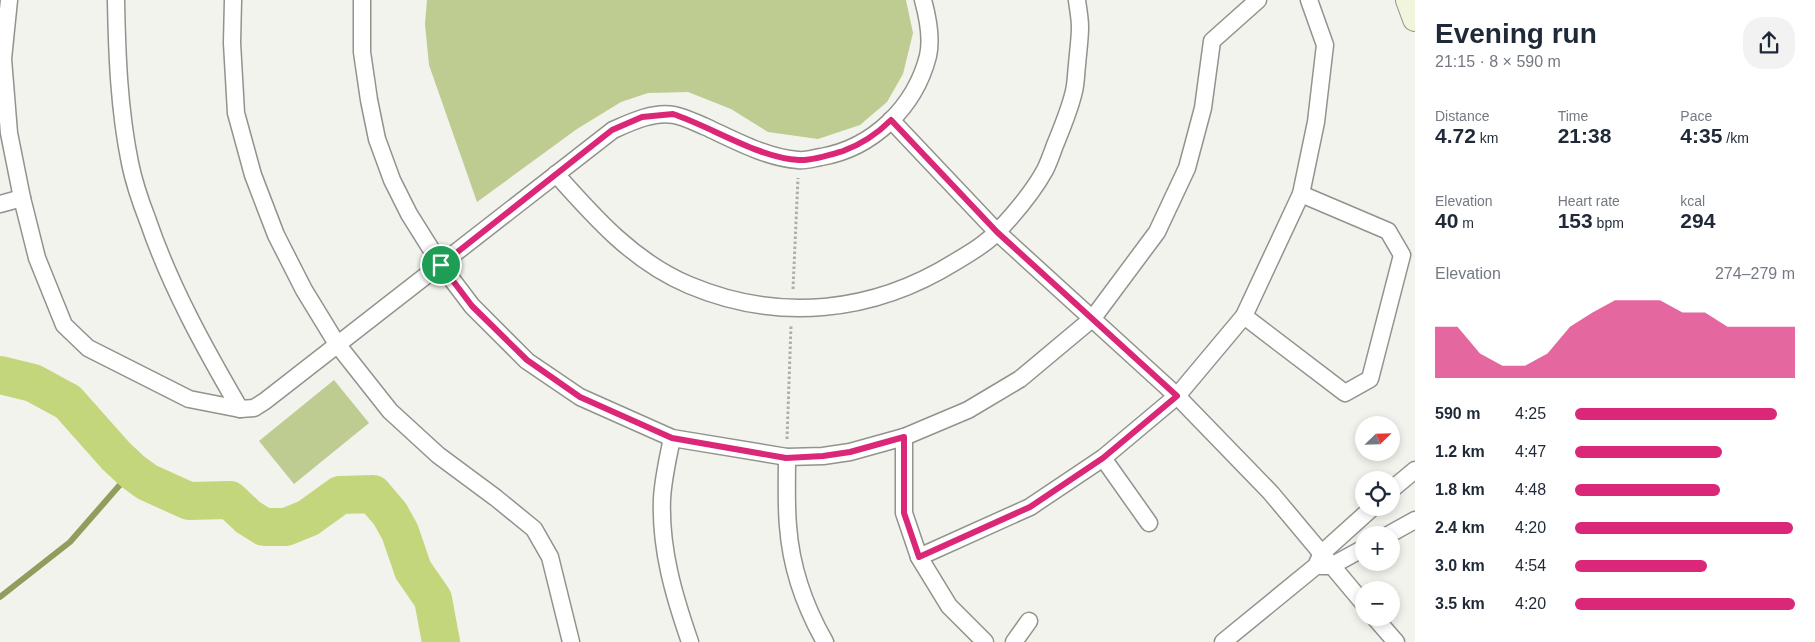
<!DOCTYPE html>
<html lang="en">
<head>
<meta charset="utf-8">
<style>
	:root { --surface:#fff; --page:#f2f2f3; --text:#1f2937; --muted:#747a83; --accent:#db2777 }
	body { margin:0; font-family:Arial,sans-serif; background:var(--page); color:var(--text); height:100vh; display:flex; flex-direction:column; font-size:19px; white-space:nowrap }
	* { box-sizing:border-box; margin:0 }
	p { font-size:16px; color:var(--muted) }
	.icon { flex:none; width:28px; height:28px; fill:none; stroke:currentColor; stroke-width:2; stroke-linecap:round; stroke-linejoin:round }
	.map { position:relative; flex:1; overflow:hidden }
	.side { display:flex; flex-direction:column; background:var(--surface); width:400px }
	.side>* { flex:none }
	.needle { width:32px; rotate:67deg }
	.tools { position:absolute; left:1355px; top:416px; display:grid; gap:10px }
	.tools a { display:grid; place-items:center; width:45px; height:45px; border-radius:50%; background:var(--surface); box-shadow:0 2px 8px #0003; font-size:25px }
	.pin { position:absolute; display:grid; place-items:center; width:42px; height:42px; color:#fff; margin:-21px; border:2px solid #fff; border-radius:50%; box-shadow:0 1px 5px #0007 }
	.round { display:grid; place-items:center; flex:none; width:52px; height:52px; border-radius:20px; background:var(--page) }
	.head { display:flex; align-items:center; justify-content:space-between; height:85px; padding:0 20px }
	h1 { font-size:28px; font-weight:700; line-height:38px }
	.metrics { display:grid; grid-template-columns:repeat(3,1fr); gap:8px; height:85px; padding:5px 20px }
	.metrics div { display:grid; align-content:center }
	.metrics b { font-size:21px; font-weight:700 }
	.metrics small { font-size:14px; font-weight:400 }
	.metrics p { font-size:14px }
	.chart { height:140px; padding:10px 20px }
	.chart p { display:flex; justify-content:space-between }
	.chart svg { width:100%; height:90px; margin-top:5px; fill:var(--accent); opacity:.7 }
	ul { padding:0 20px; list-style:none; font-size:16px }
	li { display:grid; grid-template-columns:80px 60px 1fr; align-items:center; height:38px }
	li i { height:12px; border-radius:6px; background:var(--accent) }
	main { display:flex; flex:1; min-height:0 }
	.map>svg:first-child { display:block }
</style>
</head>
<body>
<main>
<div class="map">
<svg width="1415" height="642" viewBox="0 0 1415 642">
	<rect width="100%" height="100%" fill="#f2f3ed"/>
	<g fill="#becb91">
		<polygon points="427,0 906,0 913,33 903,74 887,102 860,125 818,139 768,132 731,109 688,92 648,93 621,102 577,129 477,202 429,65 425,24"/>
		<polygon points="334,380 369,423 294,484 259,441"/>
	</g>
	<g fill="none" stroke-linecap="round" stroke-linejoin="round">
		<polyline stroke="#909d5d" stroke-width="6" points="0,597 70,542 132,471"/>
		<polyline stroke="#c3d67b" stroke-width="38" points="0,375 33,383 68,402 116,456 132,471 147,482 189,501 230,500 248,517 264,527 286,527 308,518 340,495 373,494 390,514 400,532 413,570 433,599 441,642"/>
		<defs>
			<g id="minor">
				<path d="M9,0l-6,59 6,74 13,65 15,60 27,67 24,23 101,51 51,10 14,-1 11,-7 348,-271c18,-8 41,-19 61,-15 11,2 22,8 32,12 28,13 61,31 92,33 8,1 16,-2 23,-3 52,-9 94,-50 107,-101 4,-18 0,-38 -5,-56"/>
				<path d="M116,0c1,55 3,109 14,163 4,20 11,40 18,58 23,67 57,128 92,188"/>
				<polyline points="233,0 232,43 236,113 253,175 276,235 304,290 337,344 390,411 438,455 496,498 534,529 550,557 571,642"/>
				<polyline points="362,0 362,52 369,100 377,139 392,180 409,214 441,265 472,306 527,361 580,397 672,438 787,457 823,456 850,452 904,437 968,410 1020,379 1093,318 1157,232 1187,168 1203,108 1212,41 1258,0"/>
				<polyline points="891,120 997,232 1177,396 1271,493 1364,604"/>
				<path d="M556,174c39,44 78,88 133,111 90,38 184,28 266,-23 15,-9 32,-19 44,-32 17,-18 34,-38 46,-60 4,-8 7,-17 10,-25 7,-17 15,-36 19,-54 2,-8 2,-18 3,-26 1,-13 3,-26 3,-38 0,-9 -2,-18 -3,-27"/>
				<polyline points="0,204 22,198"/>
				<polyline points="1244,316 1345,393 1370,379 1402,255 1388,231 1301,194"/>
				<polyline points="904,437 904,513 919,557 949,606 985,642"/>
				<path d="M672,438c-4,20 -9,41 -10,61 -2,50 12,97 28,143"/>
				<path d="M787,457c0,23 -1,47 1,69 3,41 17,81 37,116"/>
				<polyline points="1103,458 1149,523"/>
				<polyline points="1391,490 1415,470"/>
				<polyline points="1388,535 1415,520"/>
				<polyline points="919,557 1030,507 1103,458 1177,396 1244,316 1301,194 1316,122 1325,45 1309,0"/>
				<polyline points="1321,566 1331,566 1364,548"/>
				<polyline points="1375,618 1396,642"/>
				<polyline points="1014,642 1029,621"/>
				<polyline points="1223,642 1316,566 1322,553 1372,508"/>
			</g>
			<polyline id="secondary" points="1408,0 1415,19"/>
		</defs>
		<use href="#minor" stroke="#91938d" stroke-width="19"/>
		<use href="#secondary" stroke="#91938d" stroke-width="26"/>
		<g stroke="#adaea9" stroke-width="3" stroke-dasharray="2.5 2.5" stroke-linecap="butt">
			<polyline points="793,289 798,178"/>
			<polyline points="787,439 791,326"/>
		</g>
		<use href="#minor" stroke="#fff" stroke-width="16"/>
		<use href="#secondary" stroke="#f0f5dc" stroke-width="24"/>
	</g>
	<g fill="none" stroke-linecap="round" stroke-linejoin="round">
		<defs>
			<path id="route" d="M673,114c39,13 86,44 126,46 13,1 31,-5 44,-9 19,-7 33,-16 48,-31l106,112 180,164 -74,62 -73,49 -111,50 -15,-44v-76l-54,15 -27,4 -37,2 -114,-20 -92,-41 -53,-37 -55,-54 -31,-41 171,-135 30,-13z"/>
		</defs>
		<use href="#route" stroke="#fff" stroke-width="10"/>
		<use href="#route" stroke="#db2777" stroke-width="6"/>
	</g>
</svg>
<div class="tools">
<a><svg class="needle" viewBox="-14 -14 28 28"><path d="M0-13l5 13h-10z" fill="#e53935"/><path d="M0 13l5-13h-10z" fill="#747a83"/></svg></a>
<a><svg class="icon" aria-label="locate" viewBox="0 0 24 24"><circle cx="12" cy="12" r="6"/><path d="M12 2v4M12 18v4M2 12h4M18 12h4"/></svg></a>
<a>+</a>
<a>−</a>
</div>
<div class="pin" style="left:441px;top:265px;background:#1e9e55"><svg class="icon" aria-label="arrive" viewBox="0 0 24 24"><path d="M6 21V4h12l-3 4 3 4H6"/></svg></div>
</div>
<section class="side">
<div class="head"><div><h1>Evening run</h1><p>21:15 · 8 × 590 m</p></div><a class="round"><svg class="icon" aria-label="share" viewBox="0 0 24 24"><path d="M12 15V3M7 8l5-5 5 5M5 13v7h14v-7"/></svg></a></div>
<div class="metrics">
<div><p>Distance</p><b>4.72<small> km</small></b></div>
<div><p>Time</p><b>21:38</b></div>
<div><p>Pace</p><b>4:35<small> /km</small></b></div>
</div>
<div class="metrics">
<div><p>Elevation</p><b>40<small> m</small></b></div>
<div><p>Heart rate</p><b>153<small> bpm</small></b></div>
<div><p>kcal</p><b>294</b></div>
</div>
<div class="chart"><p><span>Elevation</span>274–279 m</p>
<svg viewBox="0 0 160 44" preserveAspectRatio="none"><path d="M0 44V19L10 19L20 32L30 38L40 38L50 32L60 19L70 12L80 6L90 6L100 6L110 12L120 12L130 19L140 19L150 19L160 19V44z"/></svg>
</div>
<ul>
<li><b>590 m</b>4:25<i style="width:92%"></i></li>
<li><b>1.2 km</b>4:47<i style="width:67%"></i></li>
<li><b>1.8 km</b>4:48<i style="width:66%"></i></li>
<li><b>2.4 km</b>4:20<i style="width:99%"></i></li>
<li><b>3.0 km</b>4:54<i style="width:60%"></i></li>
<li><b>3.5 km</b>4:20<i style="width:100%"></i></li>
</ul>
</section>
</main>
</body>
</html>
